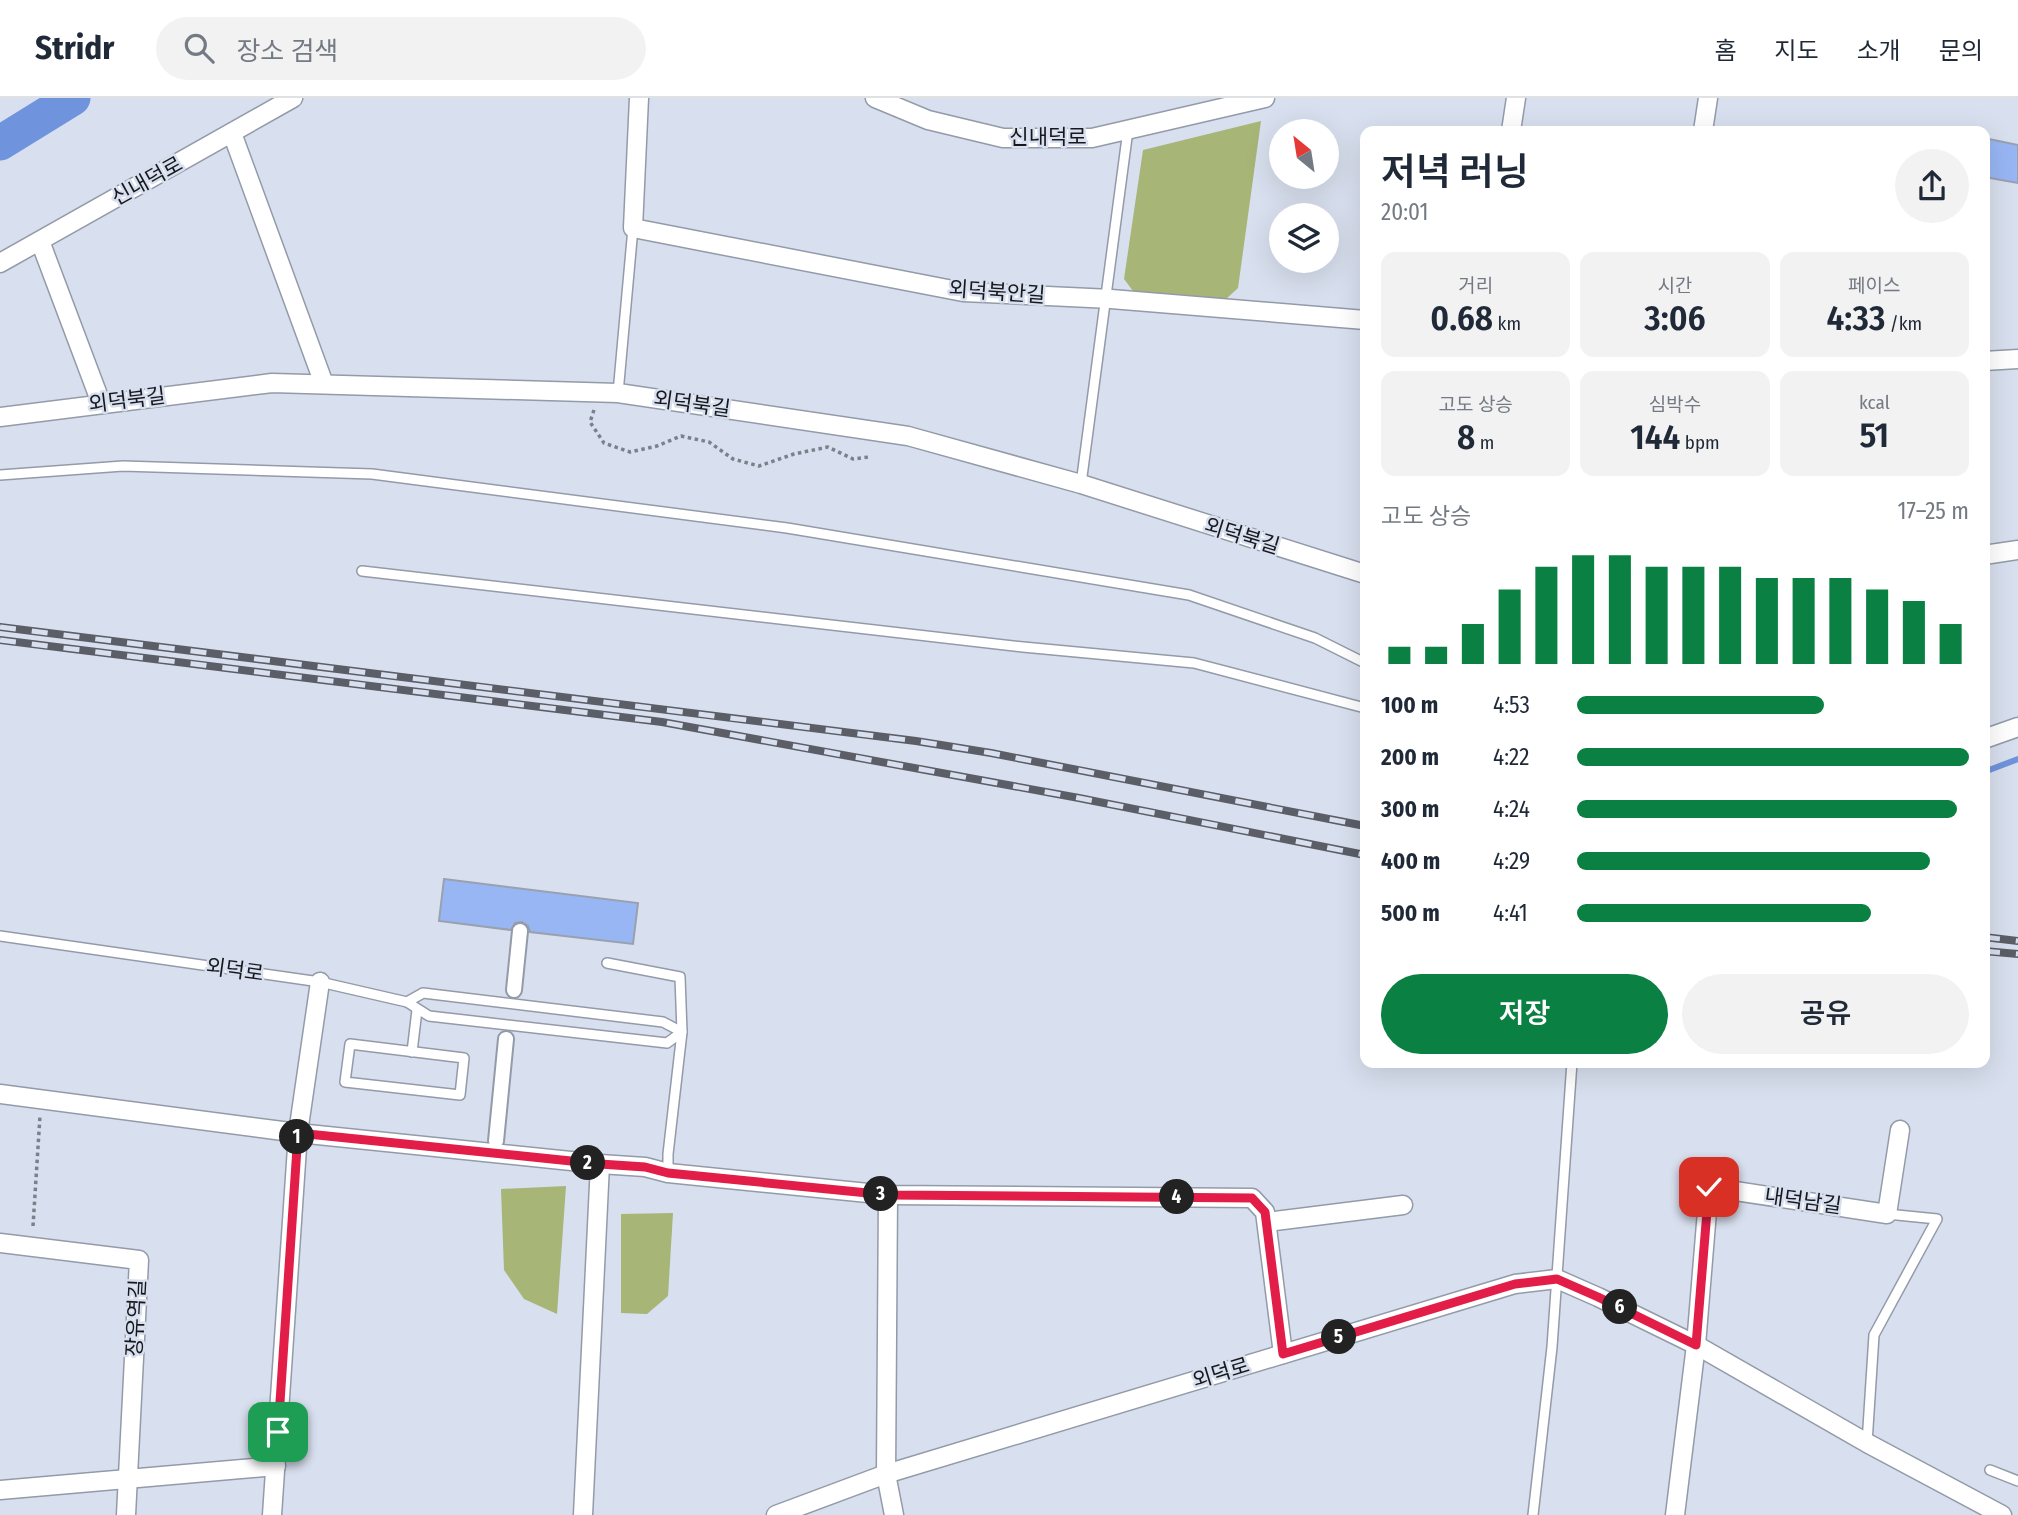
<!DOCTYPE html>
<html lang="ko">
<head>
<meta charset="utf-8">
<style>
	:root { --surface:#fff; --page:#f2f2f3; --text:#1f2937; --muted:#747a83; --line:#e0e1e3; --accent:#0b8043 }
	body { margin:0; font-family:"Fira Sans Condensed","Noto Sans KR",sans-serif; background:var(--page); color:var(--text); height:100vh; display:flex; flex-direction:column; font-size:26px; white-space:nowrap }
	* { box-sizing:border-box; margin:0 }
	p { font-size:23px; color:var(--muted) }
	.icon { flex:none; width:38px; height:38px; fill:none; stroke:currentColor; stroke-width:2; stroke-linecap:round; stroke-linejoin:round }
	.map { position:relative; flex:1; overflow:hidden }
	.panel { position:absolute; left:1360px; top:28px; width:630px; height:942px; display:flex; flex-direction:column; background:var(--surface); border-radius:14px; box-shadow:0 7px 28px #0002 }
	.panel>* { flex:none }
	.needle { width:46px; rotate:330deg }
	.controls { position:absolute; left:1269px; top:21px; display:grid; gap:14px }
	.controls a { display:grid; place-items:center; width:70px; height:70px; border-radius:50%; background:var(--surface); box-shadow:0 7px 28px #0002; font-size:35px }
	.pin { position:absolute; display:grid; place-items:center; width:60px; height:60px; color:#fff; margin:-30px; border-radius:14px; box-shadow:0 4px 10px #0006 }
	.km { position:absolute; width:35px; height:35px; margin:-18px; border-radius:50%; background:#222; color:#fff; font-size:19px; line-height:35px; text-align:center }
	.round { display:grid; place-items:center; flex:none; width:74px; height:74px; border-radius:37px; background:var(--page) }
	.summary { display:flex; align-items:center; justify-content:space-between; height:119px; padding:0 21px }
	h1 { font-size:38px; font-weight:600; line-height:52px }
	.metrics { display:grid; grid-template-columns:repeat(3,1fr); gap:10px; height:119px; padding:7px 21px }
	.metrics div { display:grid; align-content:center; border-radius:14px; background:var(--page); text-align:center }
	.metrics b { font-size:35px; font-weight:600 }
	.metrics small { font-size:19px; font-weight:400 }
	.metrics p { font-size:19px }
	.chart { height:196px; padding:14px 21px }
	.chart p { display:flex; justify-content:space-between }
	.chart svg { width:100%; height:126px; margin-top:7px; stroke:var(--accent); stroke-width:6 }
	.primary-button { display:flex; gap:14px; margin-top:auto; padding:14px 21px }
	.primary-button a { flex:1; height:80px; border-radius:42px; background:var(--accent); color:#fff; font-size:28px; font-weight:600; line-height:80px; text-align:center }
	.primary-button a+a { background:var(--page); color:var(--text) }
	ul { padding:0 21px; list-style:none; font-size:23px }
	li { display:grid; grid-template-columns:112px 84px 1fr; align-items:center; height:52px }
	li i { height:18px; border-radius:9px; background:var(--accent) }
	header { display:flex; align-items:center; gap:42px; box-sizing:border-box; height:98px; padding:0 35px; background:var(--surface); border-bottom:2px solid var(--line) }
	header strong { font-size:33px }
	nav { display:flex; gap:38px; margin-inline-start:auto; font-size:24px }
	.search { width:490px; height:63px; background:var(--page); display:flex; align-items:center; gap:18px; box-sizing:border-box; padding:0 24px; border-radius:38px; color:var(--muted); font-size:26px }
	.map>svg:first-child { display:block }
</style>
</head>
<body>
<header>
<strong>Stridr</strong>
<div class="search"><svg class="icon" aria-label="search" viewBox="0 0 24 24"><circle cx="10" cy="10" r="6"/><path d="M15 15l6 6"/></svg>장소 검색</div>
<nav><a>홈</a><a>지도</a><a>소개</a><a>문의</a></nav>
</header>
<div class="map">
<svg width="2018" height="1417" viewBox="0 0 2018 1417">
	<rect width="100%" height="100%" fill="#d8dfee"/>
	<g fill="#a7b576">
		<polygon points="1261,23 1238,190 1225,202 1133,193 1124,181 1143,52"/>
		<polygon points="566,1088 557,1216 524,1201 504,1172 501,1091"/>
		<polygon points="673,1115 668,1198 647,1216 621,1215 621,1116"/>
	</g>
	<g fill="none" stroke-linecap="round" stroke-linejoin="round">
		<polyline stroke="#7093dd" stroke-width="6" points="1984,674 2018,661"/>
		<polyline stroke="#7093dd" stroke-width="35" points="0,45 73,0"/>
	</g>
	<g fill="#98b6f4" stroke="#99a0ae" stroke-width="2">
		<polygon points="1984,40 2018,47 2018,85 1984,79"/>
		<polygon points="444,781 638,805 633,846 530,834 528,828 522,824 515,825 511,832 439,823"/>
	</g>
	<g fill="none" stroke-linecap="round" stroke-linejoin="round">
		<defs>
			<g id="service">
				<polyline points="618,295 633,130"/>
				<polyline points="0,377 123,368 372,376 787,430 1189,497 1315,540 1365,565"/>
				<polyline points="1081,386 1128,32"/>
				<polyline points="362,473 1023,549 1194,565 1365,610"/>
				<polyline points="0,838 320,884 407,904 429,918 667,945 682,934 680,879 607,865"/>
				<polyline points="407,904 423,895 663,924 682,934 668,1056 668,1075"/>
				<polygon points="350,946 464,960 460,997 345,984"/>
				<polyline points="412,954 417,912"/>
				<polyline points="1867,1345 1874,1237 1937,1121 1887,1116"/>
				<polyline points="1990,1372 2018,1383"/>
				<polyline points="1533,1417 1552,1249 1572,964"/>
			</g>
			<g id="pedestrian">
				<polyline points="514,892 520,833"/>
				<polyline points="496,1043 506,941"/>
			</g>
			<g id="minor">
				<polyline points="639,0 633,130 963,194 1111,201 1365,222"/>
				<polyline points="875,0 928,22 1003,40 1092,40 1265,0"/>
				<polyline points="1511,33 1516,0"/>
				<polyline points="1703,33 1708,0"/>
				<polyline points="232,35 324,286"/>
				<polyline points="40,143 101,305"/>
				<polyline points="0,165 293,0"/>
				<polyline points="1984,263 2018,261"/>
				<polyline points="0,319 272,285 618,295 908,338 1081,386 1365,476"/>
				<polyline points="1984,457 2018,452"/>
				<polyline points="1984,641 2018,629"/>
				<polyline points="0,996 298,1035 600,1066 645,1069 668,1075 888,1097 1252,1100 1265,1114 1283,1256"/>
				<polyline points="888,1097 886,1376 894,1417"/>
				<polyline points="1267,1124 1403,1107"/>
				<polyline points="0,1145 139,1162 126,1417"/>
				<polyline points="0,1392 276,1368"/>
				<polyline points="272,1417 298,1035 320,884"/>
				<polyline points="583,1417 600,1066"/>
				<polyline points="776,1417 886,1376 1515,1186 1557,1181 1598,1199 1696,1247 1867,1345 2002,1417"/>
				<polyline points="1675,1417 1696,1247 1709,1089 1887,1116 1900,1032"/>
			</g>
		</defs>
		<use href="#service" stroke="#939aa8" stroke-width="12"/>
		<use href="#pedestrian" stroke="#939aa8" stroke-width="18"/>
		<use href="#minor" stroke="#939aa8" stroke-width="21"/>
		<g stroke="#7c808b" stroke-width="3.5" stroke-dasharray="3.5 3.5" stroke-linecap="butt">
			<polyline points="594,312 590,324 604,345 630,354 657,348 681,338 709,344 733,361 759,368 794,356 828,349 853,361 869,359"/>
			<polyline points="33,1128 40,1018"/>
		</g>
		<use href="#service" stroke="#fff" stroke-width="9"/>
		<use href="#pedestrian" stroke="#fff" stroke-width="14"/>
		<use href="#minor" stroke="#fff" stroke-width="18"/>
		<defs>
			<g id="rail">
				<polyline points="0,529 916,643 991,655 1365,728"/>
				<polyline points="0,542 662,624 1079,700 1365,757"/>
				<polyline points="1984,839 2018,843"/>
				<polyline points="1984,853 2018,856"/>
			</g>
		</defs>
		<use href="#rail" stroke="#5b5e67" stroke-width="8"/>
		<use href="#rail" stroke="#d8dfee" stroke-width="5" stroke-dasharray="16" stroke-linecap="butt"/>
	</g>
	<g fill="none" stroke-linecap="round" stroke-linejoin="round">
		<defs>
			<polyline id="route" points="278,1334 298,1035 600,1066 645,1069 668,1075 888,1097 1252,1100 1265,1114 1283,1256 1515,1186 1557,1181 1598,1199 1696,1247 1709,1089"/>
		</defs>
		<use href="#route" stroke="#fff" stroke-width="14"/>
		<use href="#route" stroke="#e11d48" stroke-width="9"/>
	</g>
	<g text-anchor="middle" dominant-baseline="central" stroke-width="5" stroke-linejoin="round" paint-order="stroke">
		<g font-size="21" fill="#16181d" stroke="#d8dfee">
			<text x="1048" y="39">신내덕로</text>
			<text transform="translate(147 83) rotate(-29)">신내덕로</text>
			<text transform="translate(997 194) rotate(4)">외덕북안길</text>
			<text transform="translate(127 302) rotate(-7)">외덕북길</text>
			<text transform="translate(692 306) rotate(8)">외덕북길</text>
			<text transform="translate(1242 438) rotate(17)">외덕북길</text>
			<text transform="translate(235 872) rotate(8)">외덕로</text>
			<text transform="translate(1803 1103) rotate(8)">내덕남길</text>
			<text transform="translate(136 1220) rotate(-87)">장유역길</text>
			<text transform="translate(1221 1275) rotate(-17)">외덕로</text>
		</g>
	</g>
</svg>
<div class="controls">
<a><svg class="needle" viewBox="-14 -14 28 28"><path d="M0-13l5 13h-10z" fill="#e53935"/><path d="M0 13l5-13h-10z" fill="#747a83"/></svg></a>
<a><svg class="icon" aria-label="layers" viewBox="0 0 24 24"><path d="M12 4l9 5-9 5-9-5zM3 14l9 5 9-5"/></svg></a>
</div>
<div class="pin" style="left:278px;top:1334px;background:#1e9e55"><svg class="icon" aria-label="arrive" viewBox="0 0 24 24"><path d="M6 21V4h12l-3 4 3 4H6"/></svg></div>
<div class="pin" style="left:1709px;top:1089px;background:#d93025"><svg class="icon" aria-label="check" viewBox="0 0 24 24"><path d="M5 12l5 5 9-10"/></svg></div>
<b class="km" style="left:297px;top:1039px">1</b>
<b class="km" style="left:588px;top:1065px">2</b>
<b class="km" style="left:881px;top:1096px">3</b>
<b class="km" style="left:1177px;top:1099px">4</b>
<b class="km" style="left:1339px;top:1239px">5</b>
<b class="km" style="left:1620px;top:1209px">6</b>
<section class="panel">
<div class="summary"><div><h1>저녁 러닝</h1><p>20:01</p></div><a class="round"><svg class="icon" aria-label="share" viewBox="0 0 24 24"><path d="M12 15V3M7 8l5-5 5 5M5 13v7h14v-7"/></svg></a></div>
<div class="metrics">
<div><p>거리</p><b>0.68<small> km</small></b></div>
<div><p>시간</p><b>3:06</b></div>
<div><p>페이스</p><b>4:33<small> /km</small></b></div>
</div>
<div class="metrics">
<div><p>고도 상승</p><b>8<small> m</small></b></div>
<div><p>심박수</p><b>144<small> bpm</small></b></div>
<div><p>kcal</p><b>51</b></div>
</div>
<div class="chart"><p><span>고도 상승</span>17–25 m</p>
<svg viewBox="0 0 160 44" preserveAspectRatio="none"><path d="M5 44V38M15 44V38M25 44V30M35 44V18M45 44V10M55 44V6M65 44V6M75 44V10M85 44V10M95 44V10M105 44V14M115 44V14M125 44V14M135 44V18M145 44V22M155 44V30"/></svg>
</div>
<ul>
<li><b>100 m</b>4:53<i style="width:63%"></i></li>
<li><b>200 m</b>4:22<i style="width:100%"></i></li>
<li><b>300 m</b>4:24<i style="width:97%"></i></li>
<li><b>400 m</b>4:29<i style="width:90%"></i></li>
<li><b>500 m</b>4:41<i style="width:75%"></i></li>
</ul>
<div class="primary-button"><a>저장</a><a>공유</a></div>
</section>
</div>
</body>
</html>
